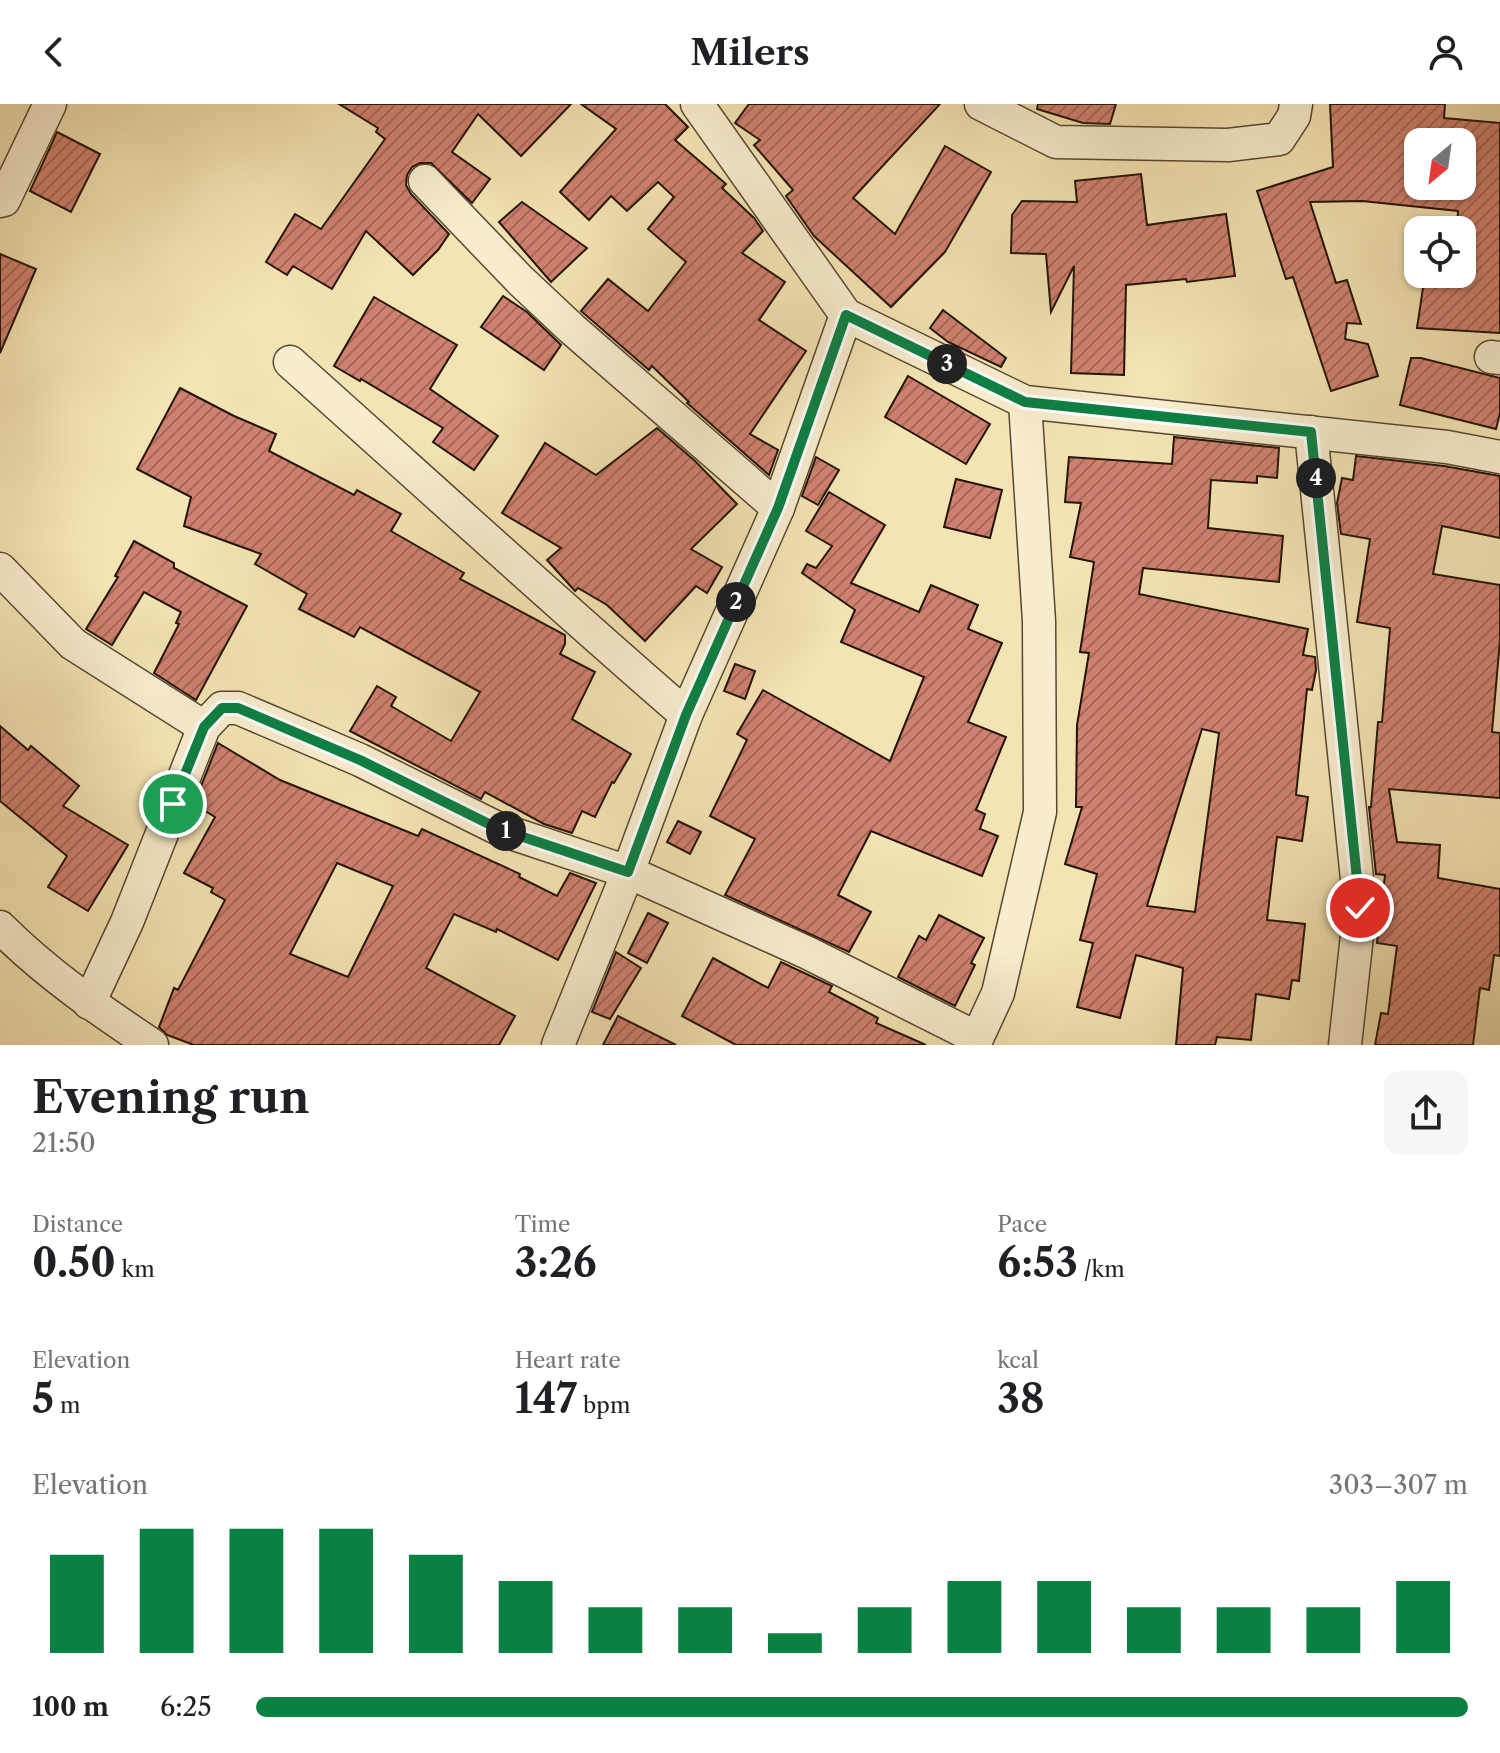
<!DOCTYPE html>
<html lang="en">
<head>
<meta charset="utf-8">
<style>
	:root { --surface:#fff; --page:#f6f6f6; --text:#202124; --muted:#757577; --accent:#0b8043 }
	body { margin:0; font-family:"Libre Caslon Text",serif; background:var(--page); color:var(--text); height:100vh; display:flex; flex-direction:column; font-size:30px; white-space:nowrap }
	* { box-sizing:border-box; margin:0 }
	p { font-size:26px; color:var(--muted) }
	.icon { flex:none; width:44px; height:44px; fill:none; stroke:currentColor; stroke-width:2; stroke-linecap:round; stroke-linejoin:round }
	.map { position:relative; height:941px; overflow:hidden }
	.details { display:flex; flex-direction:column; background:var(--surface); flex:1 }
	.details>* { flex:none }
	.needle { width:52px; rotate:209deg }
	.tools { position:absolute; left:1404px; top:24px; display:grid; gap:16px }
	.tools a { display:grid; place-items:center; width:72px; height:72px; border-radius:16px; background:var(--surface); box-shadow:0 2px 6px #0004; font-size:40px }
	.pin { position:absolute; display:grid; place-items:center; width:68px; height:68px; color:#fff; margin:-34px; border:4px solid #fff; border-radius:50%; box-shadow:0 2px 8px #0007 }
	.km { position:absolute; width:40px; height:40px; margin:-20px; border-radius:50%; background:#222; color:#fff; font-size:22px; line-height:40px; text-align:center }
	.round { display:grid; place-items:center; flex:none; width:84px; height:84px; border-radius:16px; background:var(--page) }
	.summary { display:flex; align-items:center; justify-content:space-between; height:136px; padding:0 32px }
	h1 { font-size:44px; font-weight:800; line-height:60px }
	.figures { display:grid; grid-template-columns:repeat(3,1fr); gap:12px; height:136px; padding:8px 32px }
	.figures div { display:grid; align-content:center }
	.figures b { font-size:40px; font-weight:800 }
	.figures small { font-size:22px; font-weight:400 }
	.figures p { font-size:22px }
	.chart { height:224px; padding:16px 32px }
	.chart p { display:flex; justify-content:space-between }
	.chart svg { width:100%; height:144px; margin-top:8px; stroke:var(--accent); stroke-width:6 }
	ul { padding:0 32px; list-style:none; font-size:26px }
	li { display:grid; grid-template-columns:128px 96px 1fr; align-items:center; height:60px }
	li i { height:20px; border-radius:10px; background:var(--accent) }
	header { display:flex; justify-content:space-between; align-items:center; height:104px; padding:0 32px; background:var(--surface); font-size:36px; font-weight:800 }
	.map>svg:first-child { display:block }
</style>
</head>
<body>
<header><svg class="icon" aria-label="back" viewBox="0 0 24 24"><path d="M15 5l-7 7 7 7"/></svg>Milers<svg class="icon" aria-label="person" viewBox="0 0 24 24"><circle cx="12" cy="8" r="4"/><path d="M4 21q1-7 8-7t8 7"/></svg></header>
<div class="map">
<svg width="1500" height="941" viewBox="0 0 1500 941">
	<defs>
		<pattern id="building-hatch" width="6" height="6" patternUnits="userSpaceOnUse" patternTransform="scale(2)"><rect width="6" height="6" fill="#cf816f"/><path d="M-1 1l2-2M0 6l6-6M5 7l2-2" fill="none" stroke="#a86859"/></pattern>
	</defs>
	<rect width="100%" height="100%" fill="#f4e4b3"/>
	<filter id="stains"><feTurbulence type="fractalNoise" baseFrequency=".0025" numOctaves="4"/><feColorMatrix values="0 0 0 0 .2 0 0 0 0 .09 0 0 0 0 .02 0 0 0 .5 -.17"/></filter>
	<radialGradient id="worn" r=".72"><stop offset=".6" stop-color="#630" stop-opacity="0"/><stop offset="1" stop-color="#630" stop-opacity=".3"/></radialGradient>
	<g fill="url(#building-hatch)" stroke="#241307" stroke-width="2" fill-rule="evenodd">
		<polygon points="339,0 571,0 521,52 478,10 452,48 490,75 472,99 431,59 420,59 412,63 407,71 406,81 411,90 449,130 438,146 413,171 366,127 332,185 293,162 287,171 266,158 295,110 321,125 385,35 376,28 378,24"/>
		<polygon points="581,0 665,0 688,23 675,36 726,80 722,84 754,114 763,127 742,149 785,178 759,216 806,247 750,330 778,346 769,371 687,299 689,298 652,262 649,266 581,207 608,175 648,207 686,158 648,125 674,93 658,78 627,107 611,92 589,116 560,88 616,25"/>
		<polygon points="749,0 940,0 853,94 895,130 945,42 991,68 945,148 891,203 814,132 786,92 793,86 754,41 760,36 735,19"/>
		<polygon points="1038,0 1116,0 1110,20 1083,19 1037,5"/>
		<path d="M1330,0h115l-1,14 56,5v210l-83,-5 8,-54h37v-48h-5l1,-15 -96,-10 -52,1 26,81 11,-3 14,44 -14,-1 -2,16 23,5 10,32 -47,15 -38,-114 -7,2 -29,-88 76,-24zM1418,38h44v44h-44z"/>
		<polygon points="57,28 100,50 71,108 30,87"/>
		<polygon points="1141,70 1147,121 1226,110 1235,172 1187,178 1186,175 1126,181 1124,271 1071,269 1074,162 1051,208 1046,150 1011,149 1012,111 1022,97 1077,98 1075,77"/>
		<polygon points="522,98 587,144 551,178 499,118"/>
		<polygon points="0,150 36,165 0,249"/>
		<polygon points="503,192 527,208 561,241 544,266 481,223"/>
		<polygon points="374,193 457,241 430,285 498,332 474,366 433,338 443,324 361,275 360,277 334,262"/>
		<polygon points="943,206 1006,254 1001,263 948,238 930,224"/>
		<polygon points="1411,254 1421,254 1500,274 1500,309 1496,325 1400,301"/>
		<polygon points="908,272 990,320 966,360 885,313"/>
		<polygon points="180,284 234,312 276,330 269,347 354,391 357,386 401,410 391,427 464,469 460,475 565,531 565,540 560,550 595,568 572,615 631,650 614,679 612,678 595,713 582,707 572,729 544,720 485,688 481,695 350,627 377,582 396,593 391,602 451,637 480,588 360,523 354,533 299,505 307,490 255,460 261,450 184,422 191,393 137,365"/>
		<polygon points="657,324 695,357 737,400 691,445 722,463 707,489 696,482 645,537 607,501 578,484 575,487 547,456 561,444 502,409 545,339 596,371"/>
		<path d="M1174,333l105,11 -2,30 -20,-2v7l-46,-3 -3,48 75,8 -4,46 -136,-14 -4,26 169,35 -5,26 12,2 1,13 -4,20 -5,-1 -11,106 12,2 -6,44 -25,-4 -10,83 38,4 -6,57 -7,-1 -3,19 -33,-5 -5,46 -34,-3 -2,8h-39l7,-77 -47,-13 -16,63 -43,-11 16,-64 -13,-3 17,-66 -32,-10 17,-57h-6l1,-82 12,-72 -9,-1 14,-90 -24,-5 11,-54 -16,-1 4,-45 103,7zM1202,625l17,4 -24,179 -48,-6z"/>
		<polygon points="1356,352 1444,362 1500,372 1500,434 1442,422 1433,470 1500,481 1500,536 1492,628 1500,629 1500,694 1389,685 1397,738 1440,741 1438,774 1500,785 1500,852 1494,851 1489,886 1480,884 1473,941 1375,941 1381,909 1388,910 1397,842 1377,839 1385,771 1376,770 1369,703 1371,703 1378,618 1382,618 1390,524 1357,518 1370,435 1341,430 1337,399 1342,374 1353,376"/>
		<polygon points="816,353 839,366 818,401 802,392"/>
		<polygon points="956,375 1002,386 990,434 944,423"/>
		<polygon points="829,388 885,421 851,479 919,508 931,481 978,501 968,525 1002,539 968,618 1006,633 976,706 985,710 980,725 998,732 982,772 871,727 838,791 871,808 849,848 725,791 755,735 710,712 747,636 737,630 763,586 890,657 924,573 841,538 855,506 802,469 807,460 816,464 832,442 806,427"/>
		<polygon points="134,437 174,459 174,464 247,502 196,596 154,569 179,520 176,519 181,508 144,488 112,541 86,525 118,473 115,472"/>
		<polygon points="735,560 755,567 745,595 724,587"/>
		<polygon points="0,622 28,646 31,642 79,682 63,702 128,741 88,807 48,783 67,752 0,697"/>
		<path d="M218,639l62,37 138,56 4,-7 98,45 -1,3 38,19 13,-23 26,10 -38,77 -61,-31 -1,3 -42,-18 -28,54 89,48 -16,29h-305l-27,-10 -8,-8 15,-39 4,2 47,-90 -14,-8 2,-4 -29,-15 31,-56 -21,-13zM337,759l56,23 -45,91 -58,-23z"/>
		<polygon points="678,717 701,728 690,750 667,738"/>
		<polygon points="648,809 668,819 647,859 628,849"/>
		<polygon points="939,811 984,834 971,859 975,861 955,902 898,873 919,832 926,836"/>
		<polygon points="616,848 641,864 610,915 592,908"/>
		<polygon points="713,854 768,884 781,858 832,882 829,888 878,914 876,919 926,941 736,941 682,912"/>
		<polygon points="618,912 676,941 603,941"/>
	</g>
	<g fill="none" stroke-linecap="round" stroke-linejoin="round">
		<defs>
			<g id="street">
				<polyline points="697,0 846,211 1025,298 1447,343 1500,353"/>
				<polyline points="981,0 1056,38 1228,41 1279,35 1294,12 1296,0"/>
				<polyline points="425,77 520,176 571,224 778,404"/>
				<polyline points="0,97 4,96 50,0"/>
				<polyline points="1491,253 1500,254"/>
				<path d="M290,258c132,118 262,237 396,353"/>
				<polyline points="1311,328 1360,804 1345,941"/>
				<polyline points="0,465 73,540 204,623"/>
				<path d="M0,823c46,46 98,82 152,118"/>
				<polyline points="89,899 127,818 204,623 222,604 238,604 360,656 499,725 628,768 808,849 977,934"/>
				<polyline points="558,941 628,768 686,611 778,404 846,211"/>
				<polyline points="974,941 998,889 1040,708 1039,517 1025,298"/>
			</g>
		</defs>
		<use href="#street" stroke="#584732" stroke-width="35"/>
		<use href="#street" stroke="#f8edce" stroke-width="32"/>
	</g>
	<g fill="none" stroke-linecap="round" stroke-linejoin="round">
		<defs>
			<polyline id="route" points="173,700 204,623 222,604 238,604 360,656 499,725 628,768 686,611 778,404 846,211 1025,298 1311,328 1360,804"/>
		</defs>
		<use href="#route" stroke="#fff" stroke-width="16"/>
		<use href="#route" stroke="#0b8043" stroke-width="10"/>
	</g>
	<rect width="100%" height="100%" filter="url(#stains)"/>
	<rect width="100%" height="100%" fill="url(#worn)"/>
</svg>
<div class="tools">
<a><svg class="needle" viewBox="-14 -14 28 28"><path d="M0-13l5 13h-10z" fill="#e53935"/><path d="M0 13l5-13h-10z" fill="#757577"/></svg></a>
<a><svg class="icon" aria-label="locate" viewBox="0 0 24 24"><circle cx="12" cy="12" r="6"/><path d="M12 2v4M12 18v4M2 12h4M18 12h4"/></svg></a>
</div>
<div class="pin" style="left:173px;top:700px;background:#1e9e55"><svg class="icon" aria-label="arrive" viewBox="0 0 24 24"><path d="M6 21V4h12l-3 4 3 4H6"/></svg></div>
<div class="pin" style="left:1360px;top:804px;background:#d93025"><svg class="icon" aria-label="check" viewBox="0 0 24 24"><path d="M5 12l5 5 9-10"/></svg></div>
<b class="km" style="left:506px;top:727px">1</b>
<b class="km" style="left:736px;top:498px">2</b>
<b class="km" style="left:947px;top:260px">3</b>
<b class="km" style="left:1316px;top:374px">4</b>
</div>
<section class="details">
<div class="summary"><div><h1>Evening run</h1><p>21:50</p></div><a class="round"><svg class="icon" aria-label="share" viewBox="0 0 24 24"><path d="M12 15V3M7 8l5-5 5 5M5 13v7h14v-7"/></svg></a></div>
<div class="figures">
<div><p>Distance</p><b>0.50<small> km</small></b></div>
<div><p>Time</p><b>3:26</b></div>
<div><p>Pace</p><b>6:53<small> /km</small></b></div>
</div>
<div class="figures">
<div><p>Elevation</p><b>5<small> m</small></b></div>
<div><p>Heart rate</p><b>147<small> bpm</small></b></div>
<div><p>kcal</p><b>38</b></div>
</div>
<div class="chart"><p><span>Elevation</span>303–307 m</p>
<svg viewBox="0 0 160 44" preserveAspectRatio="none"><path d="M5 44V14M15 44V6M25 44V6M35 44V6M45 44V14M55 44V22M65 44V30M75 44V30M85 44V38M95 44V30M105 44V22M115 44V22M125 44V30M135 44V30M145 44V30M155 44V22"/></svg>
</div>
<ul>
<li><b>100 m</b>6:25<i style="width:100%"></i></li>
</ul>
</section>
</body>
</html>
